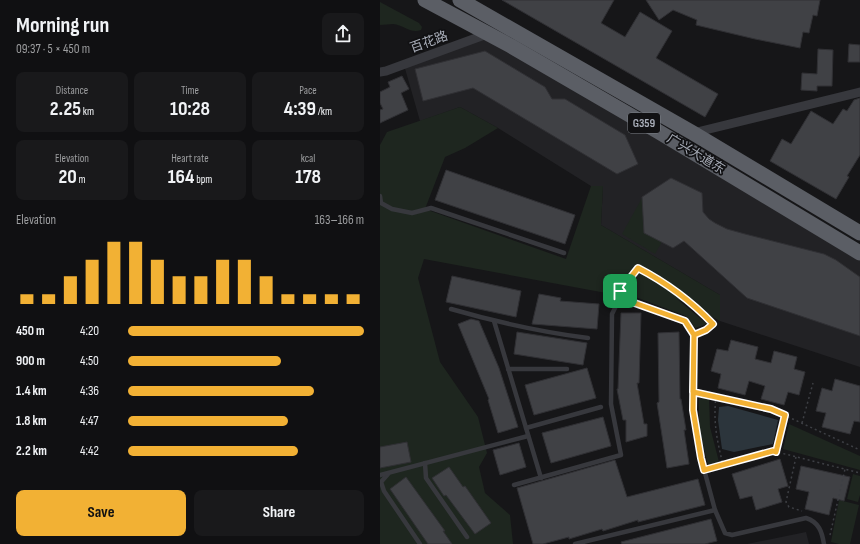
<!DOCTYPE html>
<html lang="en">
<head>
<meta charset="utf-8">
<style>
	:root { --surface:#101012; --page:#19191b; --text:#f1f3f6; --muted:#9c9d9f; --accent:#f2b134 }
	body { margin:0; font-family:"Sofia Sans Condensed","Noto Sans SC",sans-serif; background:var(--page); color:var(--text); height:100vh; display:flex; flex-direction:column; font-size:15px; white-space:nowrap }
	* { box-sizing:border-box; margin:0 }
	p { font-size:13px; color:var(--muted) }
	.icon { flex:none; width:22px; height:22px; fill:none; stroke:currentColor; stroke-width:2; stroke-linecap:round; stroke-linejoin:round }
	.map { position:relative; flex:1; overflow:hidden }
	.panel { display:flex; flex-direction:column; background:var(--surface); width:380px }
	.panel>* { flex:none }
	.pin { position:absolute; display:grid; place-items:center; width:34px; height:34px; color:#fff; margin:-17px; border-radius:8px; box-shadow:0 2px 6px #0006 }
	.round { display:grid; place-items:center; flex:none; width:42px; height:42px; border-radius:8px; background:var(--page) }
	.head { display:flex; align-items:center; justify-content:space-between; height:68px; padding:0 16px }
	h1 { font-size:22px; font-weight:700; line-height:30px }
	.figures { display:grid; grid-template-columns:repeat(3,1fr); gap:6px; height:68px; padding:4px 16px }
	.figures div { display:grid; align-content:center; border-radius:8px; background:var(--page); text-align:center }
	.figures b { font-size:20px; font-weight:700 }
	.figures small { font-size:11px; font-weight:400 }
	.figures p { font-size:11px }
	.chart { height:112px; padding:8px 16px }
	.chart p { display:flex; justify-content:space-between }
	.chart svg { width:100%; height:72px; margin-top:4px; stroke:var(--accent); stroke-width:6 }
	.primary-button { display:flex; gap:8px; margin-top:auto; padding:8px 16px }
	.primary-button a { flex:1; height:46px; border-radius:8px; background:var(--accent); color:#111; font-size:16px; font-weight:700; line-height:46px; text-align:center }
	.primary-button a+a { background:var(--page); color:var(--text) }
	ul { padding:0 16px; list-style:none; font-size:13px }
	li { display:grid; grid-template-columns:64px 48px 1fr; align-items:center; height:30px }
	li i { height:10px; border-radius:5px; background:var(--accent) }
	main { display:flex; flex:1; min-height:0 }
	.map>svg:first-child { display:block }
</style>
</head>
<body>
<main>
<section class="panel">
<div class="head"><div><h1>Morning run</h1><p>09:37 · 5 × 450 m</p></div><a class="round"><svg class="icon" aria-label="share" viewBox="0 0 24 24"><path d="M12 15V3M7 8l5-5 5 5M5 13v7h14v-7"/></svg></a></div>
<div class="figures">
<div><p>Distance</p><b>2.25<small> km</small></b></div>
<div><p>Time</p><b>10:28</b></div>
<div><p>Pace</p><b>4:39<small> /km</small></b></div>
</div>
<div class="figures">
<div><p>Elevation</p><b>20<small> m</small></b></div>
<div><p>Heart rate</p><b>164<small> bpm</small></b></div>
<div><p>kcal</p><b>178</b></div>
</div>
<div class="chart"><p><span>Elevation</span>163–166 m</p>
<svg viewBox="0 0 160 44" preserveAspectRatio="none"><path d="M5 44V38M15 44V38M25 44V27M35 44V17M45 44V6M55 44V6M65 44V17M75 44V27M85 44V27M95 44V17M105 44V17M115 44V27M125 44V38M135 44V38M145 44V38M155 44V38"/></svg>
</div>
<ul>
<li><b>450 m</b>4:20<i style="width:100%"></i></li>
<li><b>900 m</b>4:50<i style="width:65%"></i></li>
<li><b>1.4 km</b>4:36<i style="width:79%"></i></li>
<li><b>1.8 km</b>4:47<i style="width:68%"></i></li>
<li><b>2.2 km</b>4:42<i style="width:72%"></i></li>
</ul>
<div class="primary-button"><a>Save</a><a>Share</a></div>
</section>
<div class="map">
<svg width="480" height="544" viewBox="0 0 480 544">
	<rect width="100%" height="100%" fill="#161618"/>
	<g fill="#222225">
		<polygon points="107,34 480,253 480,367 340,321 340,295 221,225 223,186 211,186 118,128 80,107 40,121 24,65"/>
		<polygon points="426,532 429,544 367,544"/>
	</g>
	<g fill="#1e261f">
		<path d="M0,2l39,21 3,4 -1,3c-11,4 -17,-5 -28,-6 -4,0 -9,1 -13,1z"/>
		<polygon points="80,107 118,128 85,148 65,157 45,209 186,259 211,186 223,186 221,225 340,295 340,321 297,299 327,324 315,328 306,316 250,295 248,290 251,285 232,287 226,293 44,259 38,278 60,362 98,417 107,453 99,467 105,493 130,515 133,544 0,544 0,145 7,132"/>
		<polygon points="262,198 296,217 275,254 242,234"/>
		<polygon points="319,398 329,398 330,427 339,462 328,465 319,428"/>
		<polygon points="409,424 480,456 480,470 403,449"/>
		<polygon points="473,474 480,476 480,495 478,502 467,499"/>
		<polygon points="459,500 479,505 470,544 459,544 451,542"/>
	</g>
	<polygon fill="#2c353c" points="348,406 398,420 393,444 354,452 342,449 338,420 339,407"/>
	<g fill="#404145" stroke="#303034">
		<polygon points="122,0 234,0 221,23 245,37 260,12 292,31 276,58 338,94 325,117"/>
		<polygon points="266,0 440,0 437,16 433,15 429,33 423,32 420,48 375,39 316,25 317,20 293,10 279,20"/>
		<polygon points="469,44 480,45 480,62 468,62"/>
		<polygon points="438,49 453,50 452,86 437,86 437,91 421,90 422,73 437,74"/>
		<polygon points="105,51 165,87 172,99 185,99 245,135 258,164 237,174 93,88 43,101 35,69"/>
		<polygon points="22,76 29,89 21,93 28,110 0,123 0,110 3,109 0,103 0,92 10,87 8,82"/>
		<polygon points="480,98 480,155 467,176 469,177 456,199 390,161 402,139 411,144 431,111 453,124 463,109 467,111 474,100"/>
		<polygon points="66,170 195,215 185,244 55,200"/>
		<polygon points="291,178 322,193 323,212 329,219 335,223 347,229 365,234 444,254 456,260 480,277 480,336 367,298 304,241 293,248 264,233 262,197"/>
		<polygon points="72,276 141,291 136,317 66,302"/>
		<polygon points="159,294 181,298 180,301 219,304 217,329 152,324"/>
		<polygon points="241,313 261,313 259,383 257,383 264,424 267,424 267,436 246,442 246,420 243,420 237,389 238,389"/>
		<polygon points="91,319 99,321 119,368 138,427 118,433 108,400 109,399 78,324"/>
		<polygon points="137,332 207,343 203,365 134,354"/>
		<polygon points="299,332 300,399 301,399 306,430 304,430 309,464 287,468 277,403 279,402 278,333"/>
		<polygon points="351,340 378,347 375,359 391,363 394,351 417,357 414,369 425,372 419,395 408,392 404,405 381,399 385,386 369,381 365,395 338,388 341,374 331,371 337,349 348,351"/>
		<polygon points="207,368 216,398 154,415 145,385"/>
		<polygon points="455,379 480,386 480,422 474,421 470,434 442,427 446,413 436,411 442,388 452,391"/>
		<polygon points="223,417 231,446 171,463 162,433"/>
		<polygon points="27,442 31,462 0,468 0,447"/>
		<polygon points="139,443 146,467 120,475 113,450"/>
		<polygon points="400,459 408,486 398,489 402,502 376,510 372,496 360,499 352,474"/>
		<polygon points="235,460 247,497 318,479 325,505 258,522 258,520 223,531 222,529 189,539 189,537 163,544 153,544 137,488"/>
		<polygon points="421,466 470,477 464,501 453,498 449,515 425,509 429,492 416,489"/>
		<polygon points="69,467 83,487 85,486 111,523 95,534 66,495 64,496 52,478"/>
		<polygon points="26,477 65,531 63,531 72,544 48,544 10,489"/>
		<polygon points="331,519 337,541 325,544 242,544 241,542"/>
	</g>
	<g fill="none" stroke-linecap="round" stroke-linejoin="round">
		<g stroke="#3d3f44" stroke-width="1.5" stroke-dasharray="2 3" stroke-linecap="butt">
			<path d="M241,295l-1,-4 18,-23c27,14 53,34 75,56l-7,6 -6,3"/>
			<polyline points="321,393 391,409 480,450"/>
			<path d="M336,396c-3,27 1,44 7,69"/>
			<polyline points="422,423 433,383"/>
			<polyline points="396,452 405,415"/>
			<polyline points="416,457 406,502 409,507 422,511"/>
			<polyline points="331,468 393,451 480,473"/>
			<polyline points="450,535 465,469"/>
		</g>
		<g stroke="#37383d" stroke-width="4.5">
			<polyline points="0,196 1,203 12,209 32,213 51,208 184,253"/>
			<path d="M71,309c45,13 90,23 137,29"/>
			<polyline points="114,321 161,478"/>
			<polyline points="128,369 187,369"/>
			<polyline points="146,428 221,407"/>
			<polyline points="45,463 46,478 87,537"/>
			<polyline points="8,474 1,482 4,491 40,544"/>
			<polyline points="0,475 148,436"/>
			<path d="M134,485l107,-30 -10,-51 1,-90 5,-10 12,-3 56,20 9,14 -1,75 8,48 14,52 10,23 7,2 74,-17c13,4 16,14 18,26"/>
			<polyline points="195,544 335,510"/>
		</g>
		<g stroke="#37383d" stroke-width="9">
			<polyline points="0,72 6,71 107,34"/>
			<polyline points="313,133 480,92"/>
		</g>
		<g stroke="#5b5e65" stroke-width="15">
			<polyline points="45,0 131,46 279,132 480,253"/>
			<polyline points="80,0 313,133 480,233"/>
		</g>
	</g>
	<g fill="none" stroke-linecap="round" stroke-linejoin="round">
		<defs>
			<path id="route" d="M240,291l4,11 5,-1 56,20 9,14 -1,57 78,17 14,6 -9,37 -3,-1 -69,19 -3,-12 -8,-48 1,-75 12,-5 7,-6c-21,-22 -48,-42 -75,-56l-18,23"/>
		</defs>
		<use href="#route" stroke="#fff" stroke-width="8"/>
		<use href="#route" stroke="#f2b134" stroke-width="5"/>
	</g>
	<g text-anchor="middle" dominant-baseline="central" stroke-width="3.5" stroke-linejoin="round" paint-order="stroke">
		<rect fill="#111113" stroke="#7b7e86" stroke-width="1" x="248" y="113" width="32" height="20" rx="3"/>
		<g font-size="12" font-weight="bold" fill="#a8adb8">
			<text x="264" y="123">G359</text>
		</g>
		<g font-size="13" fill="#a8adb8" stroke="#111113">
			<text transform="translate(49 42) rotate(-20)">百花路</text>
			<text transform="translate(316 154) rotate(31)">广兴大道东</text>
		</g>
	</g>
</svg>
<div class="pin" style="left:240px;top:291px;background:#1e9e55"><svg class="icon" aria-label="arrive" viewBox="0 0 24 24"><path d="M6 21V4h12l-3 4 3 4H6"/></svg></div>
</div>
</main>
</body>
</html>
